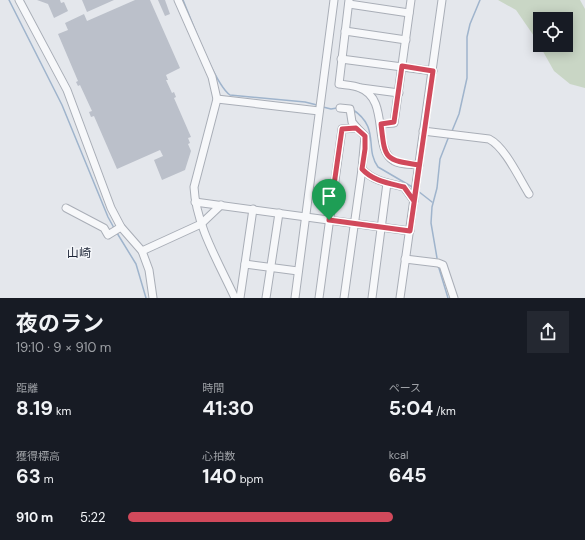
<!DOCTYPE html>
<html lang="ja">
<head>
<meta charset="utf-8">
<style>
	:root { --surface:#171b24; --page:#242831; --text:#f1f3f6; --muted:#9ea1a6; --accent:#d1495b }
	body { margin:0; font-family:"DM Sans","Noto Sans JP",sans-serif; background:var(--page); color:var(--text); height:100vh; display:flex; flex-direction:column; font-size:15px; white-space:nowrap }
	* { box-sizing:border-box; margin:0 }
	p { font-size:13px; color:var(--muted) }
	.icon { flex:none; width:22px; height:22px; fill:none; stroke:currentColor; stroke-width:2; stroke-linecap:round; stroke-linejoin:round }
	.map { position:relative; height:298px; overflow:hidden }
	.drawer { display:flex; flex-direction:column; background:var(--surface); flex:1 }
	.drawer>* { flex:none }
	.controls { position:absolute; left:533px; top:12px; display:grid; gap:8px }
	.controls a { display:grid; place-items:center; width:40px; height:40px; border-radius:0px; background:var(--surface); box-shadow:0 2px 10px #0003; font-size:20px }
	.pin { position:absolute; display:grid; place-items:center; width:34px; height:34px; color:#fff; margin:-41px -17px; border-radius:50% 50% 50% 0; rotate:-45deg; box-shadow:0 0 4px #0007 }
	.pin .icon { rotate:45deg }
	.round { display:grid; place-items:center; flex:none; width:42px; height:42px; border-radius:0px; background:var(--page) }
	.head { display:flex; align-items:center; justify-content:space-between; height:68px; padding:0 16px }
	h1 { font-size:22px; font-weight:700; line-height:30px }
	.metrics { display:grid; grid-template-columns:repeat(3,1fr); gap:6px; height:68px; padding:4px 16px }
	.metrics div { display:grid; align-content:center }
	.metrics b { font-size:20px; font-weight:700 }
	.metrics small { font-size:11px; font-weight:400 }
	.metrics p { font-size:11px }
	ul { padding:0 16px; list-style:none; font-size:13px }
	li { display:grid; grid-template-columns:64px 48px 1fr; align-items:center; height:30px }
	li i { height:10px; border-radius:5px; background:var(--accent) }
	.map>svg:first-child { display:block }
</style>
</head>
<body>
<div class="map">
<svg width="585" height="298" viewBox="0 0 585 298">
	<rect width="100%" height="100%" fill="#e4e7ec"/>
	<path fill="#c9d6c5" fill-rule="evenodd" d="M498,0h82l5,9v79l-15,-4 -16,-13 -18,-32 -20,-29zM540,19h26v26h-26z"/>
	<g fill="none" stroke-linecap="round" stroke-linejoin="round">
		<g stroke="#9fb4cc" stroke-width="1.5">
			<polyline points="9,0 62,105 108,217 114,228"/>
			<path d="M183,0c8,19 32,85 47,95l75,7 12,3"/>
			<polyline points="323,107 331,109 337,108"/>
			<path d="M352,109c29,19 12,39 26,58l36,21"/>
			<polyline points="452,131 459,114 467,78 467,37 470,24 480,0"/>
			<polyline points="418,191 432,202"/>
			<polyline points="117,233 136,264 146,298"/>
			<polyline points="437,258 431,223 432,207 437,188 440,159 449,136"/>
			<polyline points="438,265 448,298"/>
		</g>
	</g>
	<g fill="#bbc0ca">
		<polygon points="37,0 60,0 61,3 64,2 68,11 54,18 48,4"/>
		<polygon points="82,0 114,0 87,12"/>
		<polygon points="135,0 150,0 180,68 166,75 168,80 166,80 172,93 174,92 176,97 174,98 191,137 188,138 190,143 188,144 191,151 185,170 162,180 154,160 163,156 160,150 117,169 94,116 91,117 89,112 92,111 80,85 78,86 76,82 78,81 58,34 68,30 65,23 84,14 87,21"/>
		<polygon points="158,0 165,0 170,14 165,16"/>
	</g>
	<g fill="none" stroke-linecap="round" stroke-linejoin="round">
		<defs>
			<g id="minor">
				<polyline points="19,0 67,90 111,208 121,227 142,251 149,270 153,298"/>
				<path d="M178,0l34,77 5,22 -23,88c2,39 25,76 41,111"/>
				<path d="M349,0l-10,84c6,1 15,1 21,4 30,11 12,61 34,73 6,4 18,3 25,4"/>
				<polyline points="349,4 409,13"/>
				<polyline points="345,31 406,40"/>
				<polyline points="341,59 433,71"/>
				<polyline points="361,88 399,93"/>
				<polyline points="217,99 319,111"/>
				<polyline points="340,108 350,109 352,122 357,128"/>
				<polyline points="381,124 394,123 411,0"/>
				<path d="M423,131l66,8c16,8 30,39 40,55"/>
				<polyline points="195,202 410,231"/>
				<polyline points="66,208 104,228 108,235 121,227"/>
				<polyline points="142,251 201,224 221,205"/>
				<polyline points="405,259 438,263 443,265 454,298"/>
				<polyline points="245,264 298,271"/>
				<polyline points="240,298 253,209"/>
				<polyline points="266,298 279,213"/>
				<polyline points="295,298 334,0"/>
				<path d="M319,298l23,-169 15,-1 8,8 -3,33c11,12 26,14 42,18l10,14"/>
				<polyline points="344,298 362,169"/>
				<polyline points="372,298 387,183"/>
				<polyline points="400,298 442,0"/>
			</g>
		</defs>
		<use href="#minor" stroke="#a9aeb7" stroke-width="9"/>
		<use href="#minor" stroke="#f7f8fa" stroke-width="7"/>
	</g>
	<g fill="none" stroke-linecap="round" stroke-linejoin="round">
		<defs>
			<path id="route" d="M329,220l81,11 23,-160 -31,-5 -8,56 -13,2c4,35 3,36 38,41l-5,36 -10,-14c-16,-4 -31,-6 -42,-18l3,-20v-13l-9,-8 -14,1 -13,91"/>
		</defs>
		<use href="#route" stroke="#fff" stroke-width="8"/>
		<use href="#route" stroke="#d1495b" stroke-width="5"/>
	</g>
	<g text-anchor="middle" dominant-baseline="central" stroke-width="3" stroke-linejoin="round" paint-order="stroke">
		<g font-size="12" fill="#1d2536" stroke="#f4f6f9">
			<text x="79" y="253">山崎</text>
		</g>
	</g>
</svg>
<div class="controls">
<a><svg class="icon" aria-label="locate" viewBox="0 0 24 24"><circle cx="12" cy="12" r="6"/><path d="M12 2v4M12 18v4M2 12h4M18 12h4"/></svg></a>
</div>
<div class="pin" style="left:329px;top:220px;background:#1e9e55"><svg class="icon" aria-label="arrive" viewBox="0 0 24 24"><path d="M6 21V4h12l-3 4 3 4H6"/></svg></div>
</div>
<section class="drawer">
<div class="head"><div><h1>夜のラン</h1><p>19:10 · 9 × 910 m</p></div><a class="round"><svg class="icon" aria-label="share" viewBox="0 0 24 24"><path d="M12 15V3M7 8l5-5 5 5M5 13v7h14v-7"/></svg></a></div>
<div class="metrics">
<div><p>距離</p><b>8.19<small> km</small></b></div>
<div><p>時間</p><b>41:30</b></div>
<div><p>ペース</p><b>5:04<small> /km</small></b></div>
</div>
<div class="metrics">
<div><p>獲得標高</p><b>63<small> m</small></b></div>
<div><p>心拍数</p><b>140<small> bpm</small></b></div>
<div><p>kcal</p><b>645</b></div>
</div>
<ul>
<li><b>910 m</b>5:22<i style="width:60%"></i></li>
</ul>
</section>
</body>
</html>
